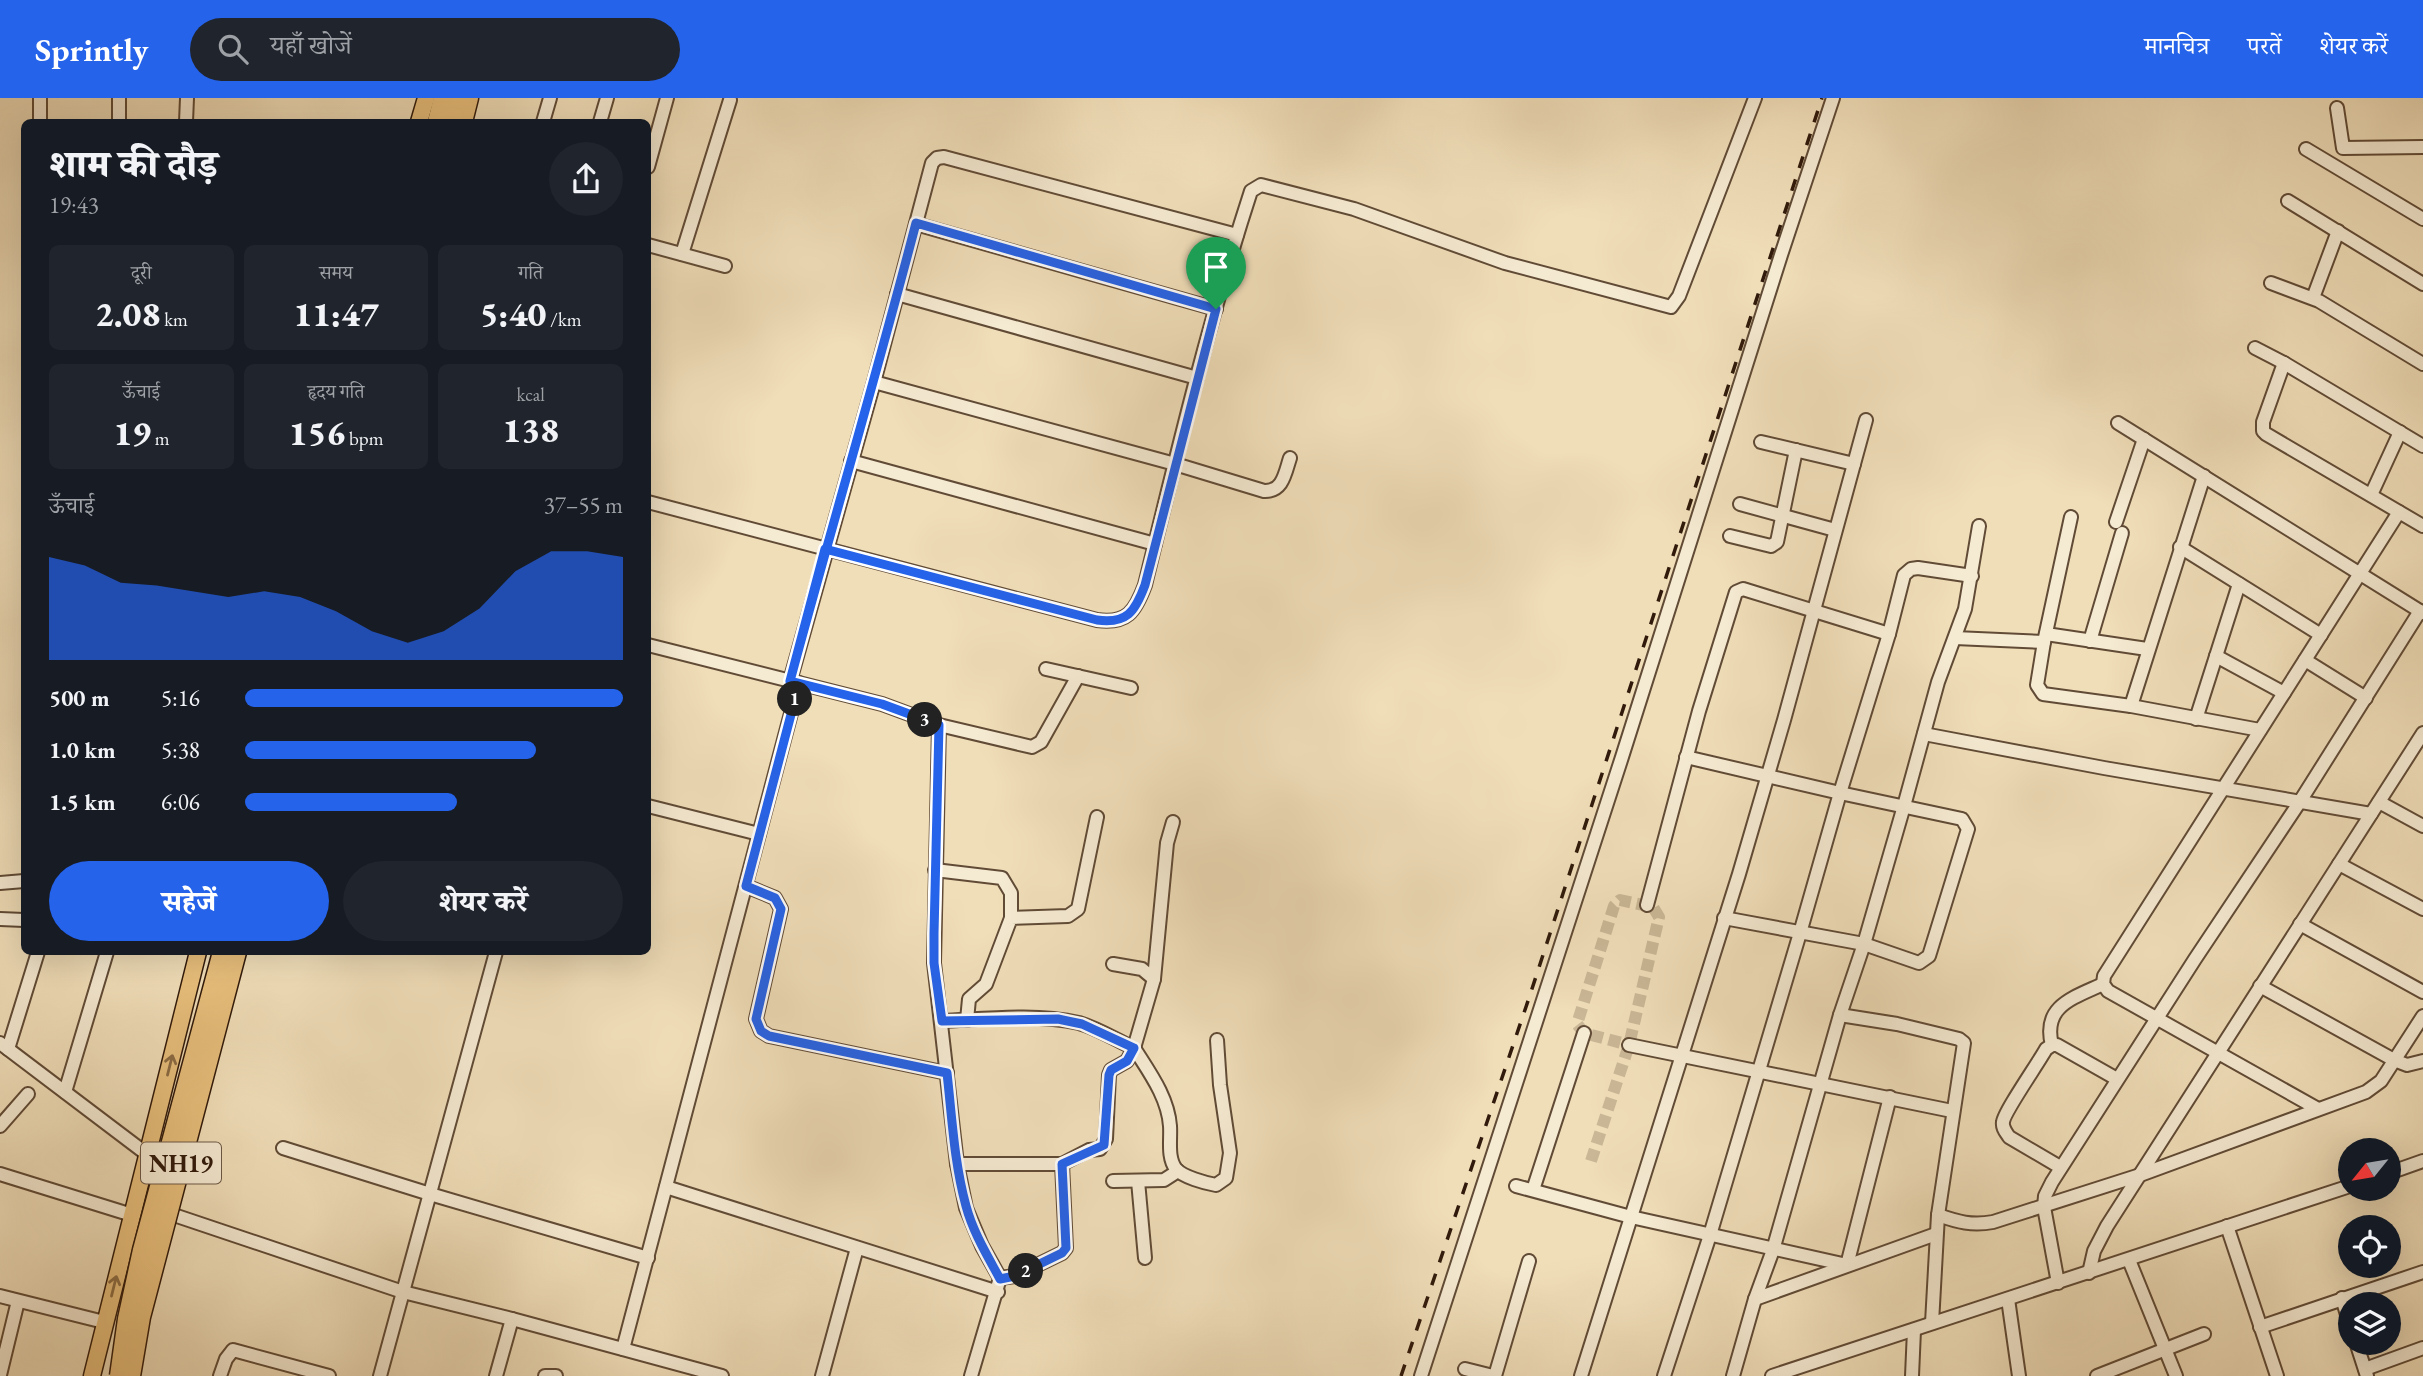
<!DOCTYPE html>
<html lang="hi">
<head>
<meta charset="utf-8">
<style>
	:root { --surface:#171b24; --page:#20242c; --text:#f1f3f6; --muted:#9ea1a6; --accent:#2563eb }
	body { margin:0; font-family:"EB Garamond","Noto Serif Devanagari",serif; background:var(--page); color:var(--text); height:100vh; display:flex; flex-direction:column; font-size:26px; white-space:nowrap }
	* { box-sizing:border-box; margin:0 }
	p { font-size:23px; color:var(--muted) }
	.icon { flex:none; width:38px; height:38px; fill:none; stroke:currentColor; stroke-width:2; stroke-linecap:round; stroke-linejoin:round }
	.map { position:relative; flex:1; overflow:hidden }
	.panel { position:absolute; left:21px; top:21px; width:630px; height:836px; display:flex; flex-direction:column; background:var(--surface); border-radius:10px; box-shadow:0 7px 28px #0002 }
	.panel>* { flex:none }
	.needle { width:46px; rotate:240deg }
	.controls { position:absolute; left:2338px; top:1040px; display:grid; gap:14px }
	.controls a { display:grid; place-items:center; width:63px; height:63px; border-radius:50%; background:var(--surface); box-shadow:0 7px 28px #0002; font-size:35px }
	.pin { position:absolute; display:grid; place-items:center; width:60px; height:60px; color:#fff; margin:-72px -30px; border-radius:50% 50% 50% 0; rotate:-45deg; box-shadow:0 0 7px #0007 }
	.pin .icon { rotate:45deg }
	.km { position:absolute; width:35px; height:35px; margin:-18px; border-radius:50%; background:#222; color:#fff; font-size:19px; line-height:35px; text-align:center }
	.round { display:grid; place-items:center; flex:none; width:74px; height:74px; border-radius:37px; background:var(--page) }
	.summary { display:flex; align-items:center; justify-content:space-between; height:119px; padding:0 28px }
	h1 { font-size:38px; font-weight:800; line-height:52px }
	.stats { display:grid; grid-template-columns:repeat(3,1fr); gap:10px; height:119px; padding:7px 28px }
	.stats div { display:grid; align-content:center; border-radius:10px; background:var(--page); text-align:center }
	.stats b { font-size:35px; font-weight:800 }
	.stats small { font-size:19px; font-weight:400 }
	.stats p { font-size:19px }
	.chart { height:196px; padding:14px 28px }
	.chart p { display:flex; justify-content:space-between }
	.chart svg { width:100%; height:126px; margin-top:7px; fill:var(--accent); opacity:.7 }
	.button { display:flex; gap:14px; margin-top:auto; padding:14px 28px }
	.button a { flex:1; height:80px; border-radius:42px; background:var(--accent); color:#fff; font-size:28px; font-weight:800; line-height:80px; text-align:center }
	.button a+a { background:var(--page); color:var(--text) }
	ul { padding:0 28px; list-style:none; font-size:23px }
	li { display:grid; grid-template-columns:112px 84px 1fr; align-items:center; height:52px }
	li i { height:18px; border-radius:9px; background:var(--accent) }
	header { display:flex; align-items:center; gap:42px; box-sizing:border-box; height:98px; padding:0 35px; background:var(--accent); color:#fff }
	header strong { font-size:33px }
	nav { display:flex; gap:38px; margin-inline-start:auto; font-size:24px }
	.search { width:490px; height:63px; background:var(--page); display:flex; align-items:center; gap:18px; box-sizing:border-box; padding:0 24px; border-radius:38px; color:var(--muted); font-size:26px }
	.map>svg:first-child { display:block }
</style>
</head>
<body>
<header>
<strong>Sprintly</strong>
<div class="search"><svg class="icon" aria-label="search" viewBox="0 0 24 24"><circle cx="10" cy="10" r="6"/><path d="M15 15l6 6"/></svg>यहाँ खोजें</div>
<nav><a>मानचित्र</a><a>परतें</a><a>शेयर करें</a></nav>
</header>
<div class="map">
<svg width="2423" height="1278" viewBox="0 0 2423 1278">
	<rect width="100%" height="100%" fill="#f0deb9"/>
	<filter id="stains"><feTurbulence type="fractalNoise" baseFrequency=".00286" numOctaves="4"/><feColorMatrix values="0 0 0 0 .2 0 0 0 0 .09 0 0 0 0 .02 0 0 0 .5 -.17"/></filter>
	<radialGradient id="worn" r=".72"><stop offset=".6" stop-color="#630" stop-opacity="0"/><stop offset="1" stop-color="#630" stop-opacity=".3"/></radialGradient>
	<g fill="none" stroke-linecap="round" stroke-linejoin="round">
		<polyline stroke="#cab796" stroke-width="12" stroke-dasharray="12 6" stroke-linecap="butt" points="1591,1063 1629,947 1659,819 1653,809 1620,802 1614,808 1577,926 1584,935 1629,947"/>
		<defs>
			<g id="minor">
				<polyline points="40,0 40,24"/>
				<polyline points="2337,10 2343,50 2423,49"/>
				<polyline points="119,24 119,0"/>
				<polyline points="186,24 187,0"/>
				<polyline points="543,24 550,0"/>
				<polyline points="600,24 607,0"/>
				<polyline points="2306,51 2423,121"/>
				<polyline points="648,69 667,0"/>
				<polyline points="2288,103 2423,186"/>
				<polyline points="916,126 1216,211"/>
				<polyline points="648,147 725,168"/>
				<polyline points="682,156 730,2"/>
				<polyline points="2271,185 2319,203 2423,266"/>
				<polyline points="897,196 1197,280"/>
				<polyline points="2313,200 2338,133"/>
				<polyline points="2255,250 2284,265 2423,348"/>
				<polyline points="2284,265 2263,324 2263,333 2266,336 2423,428"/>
				<path d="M874,284l301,82 89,27c19,1 21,-18 26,-33"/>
				<polyline points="2118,325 2423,515"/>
				<polyline points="1761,344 1854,366"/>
				<polyline points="851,363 1155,446"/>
				<polyline points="2371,397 2400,334"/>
				<path d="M648,404l449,118c30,4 38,-8 48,-35 32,-132 64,-265 106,-394l10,-6 93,24 151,54 166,44 8,-11 76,-198"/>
				<polyline points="1740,406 1835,432"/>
				<polyline points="2071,419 2044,544 2037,587 2043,596 2131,608 2260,632"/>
				<polyline points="2116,424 2144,341"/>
				<polyline points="1730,438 1771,448 1777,444 1796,352"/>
				<polyline points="2180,449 2321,537"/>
				<polyline points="2046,536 2147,551"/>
				<polyline points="1955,540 2044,544"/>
				<polyline points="2090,543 2122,435"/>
				<polyline points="648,547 882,606 939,627 934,865 957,1066 966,1110 982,1148 1000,1180 971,1278"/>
				<polyline points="2216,558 2284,595"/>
				<polyline points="2305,562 2366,600"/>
				<polyline points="1046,571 1131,590"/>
				<polyline points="790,583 874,284 932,65 937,60 944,59 1237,137"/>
				<polyline points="2131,608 2204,378"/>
				<polyline points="2196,621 2239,486"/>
				<polyline points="939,627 1032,649 1041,644 1078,578"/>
				<polyline points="1924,636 2104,670 2371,716"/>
				<polyline points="1686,659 1840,695 1962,721 1968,731 1929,858 1919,865 1864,846 1724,820"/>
				<polyline points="2379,704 2423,728"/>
				<polyline points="648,708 759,736"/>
				<polyline points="2339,766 2423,811"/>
				<polyline points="935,772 1002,780 1011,795 1011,820"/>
				<polyline points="0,785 24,783"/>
				<polyline points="746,788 775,800 781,811 756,921 761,933 769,938 947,975"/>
				<polyline points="1647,807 1699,613 1736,494 1743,491 1889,536"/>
				<polyline points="0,821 24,822"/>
				<polyline points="2300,826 2423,894"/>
				<polyline points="1154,881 1167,745 1173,724"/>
				<polyline points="2260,888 2394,962 2407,967 2423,963"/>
				<polyline points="1840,917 1897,926 1959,941 1964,945 1938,1117 1932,1225"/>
				<polyline points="967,922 969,901 986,886 1011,820 1068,818 1078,811 1097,719"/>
				<path d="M942,923c44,-2 93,-8 137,2 18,5 37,17 55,25l20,-69 -12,-10 -29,-5"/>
				<polyline points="0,945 148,1057"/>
				<polyline points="1629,947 1952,1013"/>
				<path d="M2052,947c-10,-39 21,-47 51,-61"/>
				<path d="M1134,950c15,24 34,49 36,78 1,13 -3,32 6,43 7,8 29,14 40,16l10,-7 4,-25 -10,-68 -3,-45"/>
				<polyline points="8,951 38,854"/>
				<polyline points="65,994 107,854"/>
				<polyline points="2318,1011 2108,893 2103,886 2104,878 2399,414"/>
				<polyline points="0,1028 28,996"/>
				<polyline points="283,1050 430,1096 648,1160"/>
				<polyline points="957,1066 1062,1066 1066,1150 1062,1155 1015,1178 1000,1180"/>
				<polyline points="1062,1066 1089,1052 1100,1051 1106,1041 1109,977 1111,972 1127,963 1134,950"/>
				<path d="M2060,1069l-51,-30c-3,-5 -7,-9 -6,-15 1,-10 36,-60 43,-73l6,-4h5l60,34"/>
				<polyline points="2389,1075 2423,1063"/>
				<polyline points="0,1076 132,1117"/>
				<polyline points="1113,1083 1164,1082 1178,1073"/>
				<polyline points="1138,1083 1145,1160"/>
				<polyline points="1516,1088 1631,1119 1847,1167 1890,999"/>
				<polyline points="666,1089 998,1194"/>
				<polyline points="1533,1092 1584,935"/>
				<polyline points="162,1113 403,1194 512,1221 722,1278"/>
				<path d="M1938,1117c20,7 34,11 55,7l147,-47 226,-83 15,-11 42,-65"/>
				<polyline points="2227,1128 2277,1278"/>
				<polyline points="2129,1162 2176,1278"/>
				<polyline points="2089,1175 2094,1153 2107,1128 2423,635"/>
				<polyline points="2058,1185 2044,1109 2045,1098 2052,1084 2195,861 2299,705 2420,513"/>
				<polyline points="0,1198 104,1224"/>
				<polyline points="2342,1200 2350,1227"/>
				<polyline points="1755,1201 1936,1136"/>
				<polyline points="2008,1201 2019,1278"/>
				<polyline points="2260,1229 2423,1174"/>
				<polyline points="2356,1244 2367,1278"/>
				<polyline points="623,1251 799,585"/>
				<polyline points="1465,1271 1493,1278"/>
				<polyline points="2365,1271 2423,1250"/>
				<polyline points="0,1277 18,1203"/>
				<polyline points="220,1278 226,1261 233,1252 329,1278"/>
				<polyline points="380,1278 496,854"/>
				<polyline points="496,1278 512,1221"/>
				<polyline points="545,1278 556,1278"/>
				<polyline points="822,1278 857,1150"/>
				<polyline points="1421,1278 1622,659 1781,157 1833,0"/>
				<polyline points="1495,1278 1529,1163"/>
				<polyline points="1581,1278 1739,776 1784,622 1866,322"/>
				<polyline points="1664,1278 1710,1137 1800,835 1840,695 1889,536 1904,477 1911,471 1918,470 1972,478"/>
				<polyline points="1733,1278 1755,1201 1773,1152 1840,917 1864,846 1904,708 1938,584 1965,511 1979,428"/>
				<polyline points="1772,1278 2350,1088"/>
				<polyline points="1912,1278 1914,1232"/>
				<polyline points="2097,1278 2204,1236"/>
			</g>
			<g id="major">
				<polyline points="419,24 426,0"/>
				<polyline points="464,24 470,0"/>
				<polyline points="92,1278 198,854"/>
			</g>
			<g id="highway">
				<polyline points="437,24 443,0"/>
				<polyline points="452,24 458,0"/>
			</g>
		</defs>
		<use href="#minor" stroke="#614b36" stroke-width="16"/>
		<use href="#major" stroke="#311a0b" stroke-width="19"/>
		<use href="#highway" stroke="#311a0b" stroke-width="21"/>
		<use href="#minor" stroke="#f5ead2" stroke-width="12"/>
		<use href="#major" stroke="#e8bf7c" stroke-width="16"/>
		<use href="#highway" stroke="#e8bf7c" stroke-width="18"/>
		<polyline stroke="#311a0b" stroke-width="3.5" stroke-dasharray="12 12" stroke-linecap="butt" points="1401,1278 1529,900 1822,0"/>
		<defs>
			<g id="highway-bridge">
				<polyline points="119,1278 127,1221 142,1152 222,854"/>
				<polyline points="131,1278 141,1219 237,854"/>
			</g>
		</defs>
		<use href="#highway-bridge" stroke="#311a0b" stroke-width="21" stroke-linecap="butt"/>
		<use href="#highway-bridge" stroke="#e8bf7c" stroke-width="18"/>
	</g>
	<defs><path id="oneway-shaft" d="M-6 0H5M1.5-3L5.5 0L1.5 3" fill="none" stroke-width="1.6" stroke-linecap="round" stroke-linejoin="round" transform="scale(1.75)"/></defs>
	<g stroke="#8c6c44">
		<use href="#oneway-shaft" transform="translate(170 967) rotate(-76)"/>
		<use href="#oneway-shaft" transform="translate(114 1188) rotate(-76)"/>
	</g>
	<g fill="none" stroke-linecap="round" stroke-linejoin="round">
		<defs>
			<path id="route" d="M1216,211l-71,276c-10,27 -18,39 -48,35l-272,-71 -35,132 9,3 -53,202 29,12 6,11 -25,110 5,12 8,5 178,37c5,44 7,89 19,133 7,26 21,49 34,73l15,-3 47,-23 4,-5 -4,-84 42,-19 5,-70 2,-5 16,-9 7,-13 -52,-24 -24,-5 -116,2 -8,-58v-29l5,-209 -57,-21 -92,-23c41,-152 86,-304 126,-458l300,86"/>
		</defs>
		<use href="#route" stroke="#fff" stroke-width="14"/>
		<use href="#route" stroke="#2563eb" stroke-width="9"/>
	</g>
	<g text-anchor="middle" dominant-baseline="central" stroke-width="5" stroke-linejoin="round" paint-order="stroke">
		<rect fill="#f5ead2" stroke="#6c5847" stroke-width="2" x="141" y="1044.5" width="80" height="41" rx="5"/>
		<g font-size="24" font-weight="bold" fill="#311a0b">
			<text x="181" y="1065">NH19</text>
		</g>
	</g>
	<rect width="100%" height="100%" filter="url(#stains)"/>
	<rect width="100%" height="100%" fill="url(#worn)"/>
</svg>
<div class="controls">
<a><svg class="needle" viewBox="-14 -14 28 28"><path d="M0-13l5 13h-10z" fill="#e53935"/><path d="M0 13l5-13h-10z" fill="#9ea1a6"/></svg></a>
<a><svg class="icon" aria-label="locate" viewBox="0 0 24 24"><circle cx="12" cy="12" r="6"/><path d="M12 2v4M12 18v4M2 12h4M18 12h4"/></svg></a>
<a><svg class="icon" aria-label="layers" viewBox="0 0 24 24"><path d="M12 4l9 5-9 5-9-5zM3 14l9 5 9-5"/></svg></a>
</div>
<div class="pin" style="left:1216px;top:211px;background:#1e9e55"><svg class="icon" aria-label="arrive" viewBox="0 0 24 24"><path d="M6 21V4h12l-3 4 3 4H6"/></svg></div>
<b class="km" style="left:795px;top:601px">1</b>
<b class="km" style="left:1026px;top:1173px">2</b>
<b class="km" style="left:925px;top:622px">3</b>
<section class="panel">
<div class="summary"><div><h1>शाम की दौड़</h1><p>19:43</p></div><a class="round"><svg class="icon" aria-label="share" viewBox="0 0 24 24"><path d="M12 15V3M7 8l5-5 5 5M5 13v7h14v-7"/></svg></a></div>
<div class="stats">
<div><p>दूरी</p><b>2.08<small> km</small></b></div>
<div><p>समय</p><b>11:47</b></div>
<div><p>गति</p><b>5:40<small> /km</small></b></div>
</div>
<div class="stats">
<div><p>ऊँचाई</p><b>19<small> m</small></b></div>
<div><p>हृदय गति</p><b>156<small> bpm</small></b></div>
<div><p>kcal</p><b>138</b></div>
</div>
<div class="chart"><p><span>ऊँचाई</span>37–55 m</p>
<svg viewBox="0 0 160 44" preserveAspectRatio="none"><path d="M0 44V8L10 11L20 17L30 18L40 20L50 22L60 20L70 22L80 27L90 34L100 38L110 34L120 26L130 13L140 6L150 6L160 8V44z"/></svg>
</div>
<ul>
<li><b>500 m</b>5:16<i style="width:100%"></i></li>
<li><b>1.0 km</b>5:38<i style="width:77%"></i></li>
<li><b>1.5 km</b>6:06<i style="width:56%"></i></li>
</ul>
<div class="button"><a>सहेजें</a><a>शेयर करें</a></div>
</section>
</div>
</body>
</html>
